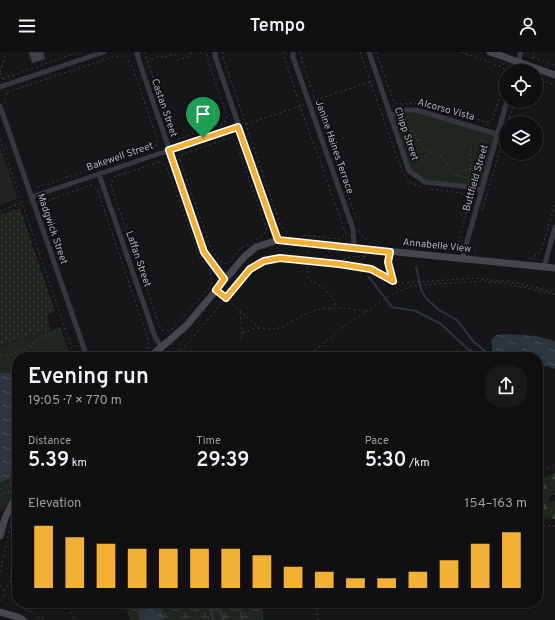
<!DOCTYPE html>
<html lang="en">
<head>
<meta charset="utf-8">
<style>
	:root { --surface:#101012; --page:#19191b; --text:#f1f3f6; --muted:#9c9d9f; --line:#303032; --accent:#f2b134 }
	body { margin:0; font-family:Overpass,sans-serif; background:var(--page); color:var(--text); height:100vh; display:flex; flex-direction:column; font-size:15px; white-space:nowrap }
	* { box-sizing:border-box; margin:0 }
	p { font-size:13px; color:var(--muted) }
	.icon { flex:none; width:22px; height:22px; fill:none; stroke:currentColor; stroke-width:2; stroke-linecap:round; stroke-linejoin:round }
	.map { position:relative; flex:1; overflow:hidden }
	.details { position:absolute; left:12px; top:300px; width:531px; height:256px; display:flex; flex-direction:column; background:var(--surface); border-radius:16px; box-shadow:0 1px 3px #0004,0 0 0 1px var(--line) }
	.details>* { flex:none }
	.tools { position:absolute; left:499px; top:12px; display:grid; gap:8px }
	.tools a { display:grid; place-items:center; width:44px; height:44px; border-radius:50%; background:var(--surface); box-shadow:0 1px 3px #0004,0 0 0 1px var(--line); font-size:20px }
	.pin { position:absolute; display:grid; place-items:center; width:34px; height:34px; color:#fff; margin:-41px -17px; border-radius:50% 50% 50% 0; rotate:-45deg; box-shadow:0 0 4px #0007 }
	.pin .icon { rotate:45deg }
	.round { display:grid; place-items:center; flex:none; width:42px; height:42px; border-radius:16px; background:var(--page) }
	.summary { display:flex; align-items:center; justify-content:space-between; height:68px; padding:0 16px }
	h1 { font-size:22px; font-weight:600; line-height:30px }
	.metrics { display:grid; grid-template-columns:repeat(3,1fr); gap:6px; height:68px; padding:4px 16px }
	.metrics div { display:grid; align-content:center }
	.metrics b { font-size:20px; font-weight:600 }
	.metrics small { font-size:11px; font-weight:400 }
	.metrics p { font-size:11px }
	.chart { height:112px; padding:8px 16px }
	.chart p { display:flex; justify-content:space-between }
	.chart svg { width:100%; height:72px; margin-top:4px; stroke:var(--accent); stroke-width:6 }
	header { display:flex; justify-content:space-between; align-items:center; height:52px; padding:0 16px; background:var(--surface); font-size:18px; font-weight:600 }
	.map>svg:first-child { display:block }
</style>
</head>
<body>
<header><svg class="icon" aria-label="menu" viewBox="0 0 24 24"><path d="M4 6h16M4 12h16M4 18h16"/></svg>Tempo<svg class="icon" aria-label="person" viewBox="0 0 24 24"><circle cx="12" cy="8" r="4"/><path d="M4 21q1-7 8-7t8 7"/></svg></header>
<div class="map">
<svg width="555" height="568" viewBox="0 0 555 568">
	<defs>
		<pattern id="grass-dots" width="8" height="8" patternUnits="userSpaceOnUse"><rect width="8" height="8" fill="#1e261f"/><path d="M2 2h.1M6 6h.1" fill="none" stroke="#3c433d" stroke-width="1.8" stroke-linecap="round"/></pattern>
		<pattern id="forest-firs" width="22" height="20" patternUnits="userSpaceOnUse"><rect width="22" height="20" fill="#1e261f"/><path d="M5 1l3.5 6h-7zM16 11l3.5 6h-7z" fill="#3c433d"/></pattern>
		<pattern id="wetland-marsh" width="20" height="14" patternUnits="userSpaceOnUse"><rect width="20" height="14" fill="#1e261f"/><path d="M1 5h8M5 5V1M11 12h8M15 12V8" fill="none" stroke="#3c433d"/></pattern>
		<pattern id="water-ripples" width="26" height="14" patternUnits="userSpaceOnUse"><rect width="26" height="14" fill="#2c353c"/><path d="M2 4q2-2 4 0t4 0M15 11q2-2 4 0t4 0" fill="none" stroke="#485056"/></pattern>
	</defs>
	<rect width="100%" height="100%" fill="#161618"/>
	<polygon fill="#222225" points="0,95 18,146 0,153"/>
	<polygon fill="url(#grass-dots)" points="20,156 55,260 47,262 50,278 0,293 0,163"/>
	<polygon fill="url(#forest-firs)" points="555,420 555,443 551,443 548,450 555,449 555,467 538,466 538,428"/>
	<polygon fill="url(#wetland-marsh)" points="124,551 263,551 263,568 130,568"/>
	<g fill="#1e261f">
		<polygon points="405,58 416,58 497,82 481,138 425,130 409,119 390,64"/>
		<polygon points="60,275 71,305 17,305 17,436 4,457 0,460 0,294"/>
	</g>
	<g fill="url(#water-ripples)">
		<polygon points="506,282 535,284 555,289 555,317 547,314 538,316 538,305 488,305 492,302 492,295 491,288 496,283"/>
		<polygon points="17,317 17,415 8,427 0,431 0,321 10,321"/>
		<polygon points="136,551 160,551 164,568 140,568"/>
	</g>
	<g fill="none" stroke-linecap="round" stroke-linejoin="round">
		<g stroke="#2c353c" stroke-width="2">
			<polyline points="416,215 421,238 427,247 439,258 457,268 473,289 492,305"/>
			<polyline points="369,225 392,255 416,259 441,272 469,298 478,302 487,300"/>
			<polyline points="11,521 17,520"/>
			<polyline points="203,551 210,558 214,568"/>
			<polyline points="223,551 220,557 224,568"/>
			<polyline points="241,551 240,557 242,568"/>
		</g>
	</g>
	<polygon fill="#404145" stroke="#303034" points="29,0 43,0 45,7 32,11"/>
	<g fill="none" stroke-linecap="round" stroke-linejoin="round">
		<g stroke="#3d3f44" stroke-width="1" stroke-dasharray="2 3" stroke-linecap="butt">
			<polyline points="144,0 173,85 178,87 225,71 227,64 208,9 207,0"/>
			<polyline points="190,0 206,0"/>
			<polyline points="223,0 224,9 281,174 289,182"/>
			<polyline points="283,0 300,54 346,182 340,187 302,183"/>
			<polyline points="299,0 356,166"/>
			<polyline points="360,0 403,122 411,131 424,136"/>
			<polyline points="376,0 394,51 403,52 416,51 487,70 493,67 506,23"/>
			<polyline points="461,0 503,15"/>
			<polyline points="533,5 555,13"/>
			<polyline points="532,7 534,0"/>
			<polyline points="177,8 185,6 193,1"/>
			<polyline points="147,10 159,4 164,6 169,3 177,3"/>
			<polyline points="504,11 503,15 506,22"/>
			<polyline points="0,20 6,0"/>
			<polyline points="0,21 3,28"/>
			<polyline points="536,26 555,33"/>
			<polyline points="3,27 79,0"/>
			<polyline points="7,40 100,9 114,4 126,4 133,16 158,89 155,95 39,135 34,133"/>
			<polyline points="316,48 370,30"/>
			<polyline points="6,52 4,48 7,40 7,38"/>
			<polyline points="407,65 409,77 415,83 418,90 423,97 442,105 455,123 470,127 471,130"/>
			<polyline points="508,71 515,49"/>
			<polyline points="246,72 304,53"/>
			<polyline points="0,87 75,305"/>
			<polyline points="418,88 422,87"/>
			<polyline points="179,108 183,102 230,86 236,90 267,178 262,184 256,188"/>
			<polyline points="180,108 210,194 222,212 229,211 240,197 250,191"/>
			<path d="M159,110l7,3 35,95c8,10 12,12 10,26l-41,45 -9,-1 -50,-144 3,-9z"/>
			<polyline points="459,124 458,122 461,119 472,116 470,105 471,98 480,92 483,84"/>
			<polyline points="431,137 467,142 470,148 458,192 451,199"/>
			<polyline points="41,155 44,150 91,133 97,137 149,290 147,297 136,305"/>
			<polyline points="482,158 506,78"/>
			<polyline points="0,159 22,151"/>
			<polyline points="359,179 360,182 370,191"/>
			<polyline points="472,193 476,201"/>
			<polyline points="308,199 307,224 312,229 324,236 334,248 337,256"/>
			<path d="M389,206c-2,11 4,22 9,32"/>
			<polyline points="530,207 541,200 555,151"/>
			<path d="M340,211c4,-9 21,-5 29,-7"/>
			<path d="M221,242l38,34c25,6 31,-9 51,-16 16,-6 39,-4 55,-1"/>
			<polyline points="240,260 242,281 241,290"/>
			<polyline points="243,281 252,277 259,276"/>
			<polyline points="31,294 38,305"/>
			<path d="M0,303c19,1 26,-8 41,-17 8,-4 16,-7 24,-10"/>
			<polyline points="173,305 190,289 250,217 264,209 280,207 339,212 371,217 387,226 402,231 476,226 517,231 555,240"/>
			<polyline points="307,305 344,274 393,242 411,234 483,229 501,231 555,242"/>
			<polyline points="538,421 555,412"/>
			<polyline points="0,437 9,433 17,422"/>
			<polyline points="0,445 3,441 10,440"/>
			<polyline points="538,473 555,474"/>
			<polyline points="0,520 12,467"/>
			<path d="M0,533c9,21 27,22 43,35"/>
			<polyline points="4,538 7,536 17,515"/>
			<polyline points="0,549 4,543"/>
			<polyline points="66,551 75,568"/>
			<polyline points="318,568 317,560 319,551"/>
		</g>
		<g stroke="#37383d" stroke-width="5">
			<polyline points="137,0 138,6 204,199 224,227"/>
			<polyline points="215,0 215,4 278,188"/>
			<polyline points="293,0 293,5 353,177 354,196"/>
			<polyline points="369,0 409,119 425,130 470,135 481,138"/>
			<polyline points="515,19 521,0"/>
			<polyline points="0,35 104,0"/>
			<polyline points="0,54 87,305"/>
			<polyline points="390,64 405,58 416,58 497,82"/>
			<polyline points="99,122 155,285 162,296"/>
			<polyline points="31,145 238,75"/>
			<polyline points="462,207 507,49"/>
			<polyline points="544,215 555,175"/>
		</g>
		<g stroke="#45474d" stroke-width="7">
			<polyline points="490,0 555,23"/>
			<polyline points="150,305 186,274 244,205 256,195 278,188 555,216"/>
			<polyline points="0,484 5,466 17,442"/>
			<polyline points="0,560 18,565 23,568"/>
		</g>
	</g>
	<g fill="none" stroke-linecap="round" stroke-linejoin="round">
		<defs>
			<polygon id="route" points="238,75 278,188 390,200 388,210 393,229 371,217 339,212 280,206 264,209 250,217 226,246 216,238 224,227 204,200 169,98"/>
		</defs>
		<use href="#route" stroke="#fff" stroke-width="8"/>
		<use href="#route" stroke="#f2b134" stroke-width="5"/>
	</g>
	<g text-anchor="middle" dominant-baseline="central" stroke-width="3.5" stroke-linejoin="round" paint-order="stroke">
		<g font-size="10" fill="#a8adb8" stroke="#111113">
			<text transform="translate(164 56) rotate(71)">Castan Street</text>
			<text transform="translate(446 58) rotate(15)">Alcorso Vista</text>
			<text transform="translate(406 82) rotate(71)">Chipp Street</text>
			<text transform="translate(334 95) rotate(71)">Janine Haines Terrace</text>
			<text transform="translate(120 105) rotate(-19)">Bakewell Street</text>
			<text transform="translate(476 126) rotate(-74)">Buttfield Street</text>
			<text transform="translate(52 177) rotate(71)">Madgwick Street</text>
			<text transform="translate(437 194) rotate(6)">Annabelle View</text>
			<text transform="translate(138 207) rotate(71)">Laffan Street</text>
		</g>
	</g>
</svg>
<div class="tools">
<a><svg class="icon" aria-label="locate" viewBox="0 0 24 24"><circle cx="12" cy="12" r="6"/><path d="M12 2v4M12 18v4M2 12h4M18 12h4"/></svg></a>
<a><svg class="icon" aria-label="layers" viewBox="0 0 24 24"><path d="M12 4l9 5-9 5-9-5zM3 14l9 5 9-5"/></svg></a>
</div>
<div class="pin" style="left:203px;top:86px;background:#1e9e55"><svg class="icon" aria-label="arrive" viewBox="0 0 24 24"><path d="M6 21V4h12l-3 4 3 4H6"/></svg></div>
<section class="details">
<div class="summary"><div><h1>Evening run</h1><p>19:05 · 7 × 770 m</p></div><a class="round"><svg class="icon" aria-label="share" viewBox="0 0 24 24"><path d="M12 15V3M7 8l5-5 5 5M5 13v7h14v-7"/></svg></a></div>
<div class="metrics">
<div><p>Distance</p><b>5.39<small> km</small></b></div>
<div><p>Time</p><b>29:39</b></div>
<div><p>Pace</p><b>5:30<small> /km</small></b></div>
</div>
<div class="chart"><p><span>Elevation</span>154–163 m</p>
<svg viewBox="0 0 160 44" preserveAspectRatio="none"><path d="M5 44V6M15 44V13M25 44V17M35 44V20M45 44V20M55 44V20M65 44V20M75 44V24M85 44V31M95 44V34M105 44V38M115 44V38M125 44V34M135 44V27M145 44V17M155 44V10"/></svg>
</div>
</section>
</div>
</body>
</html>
